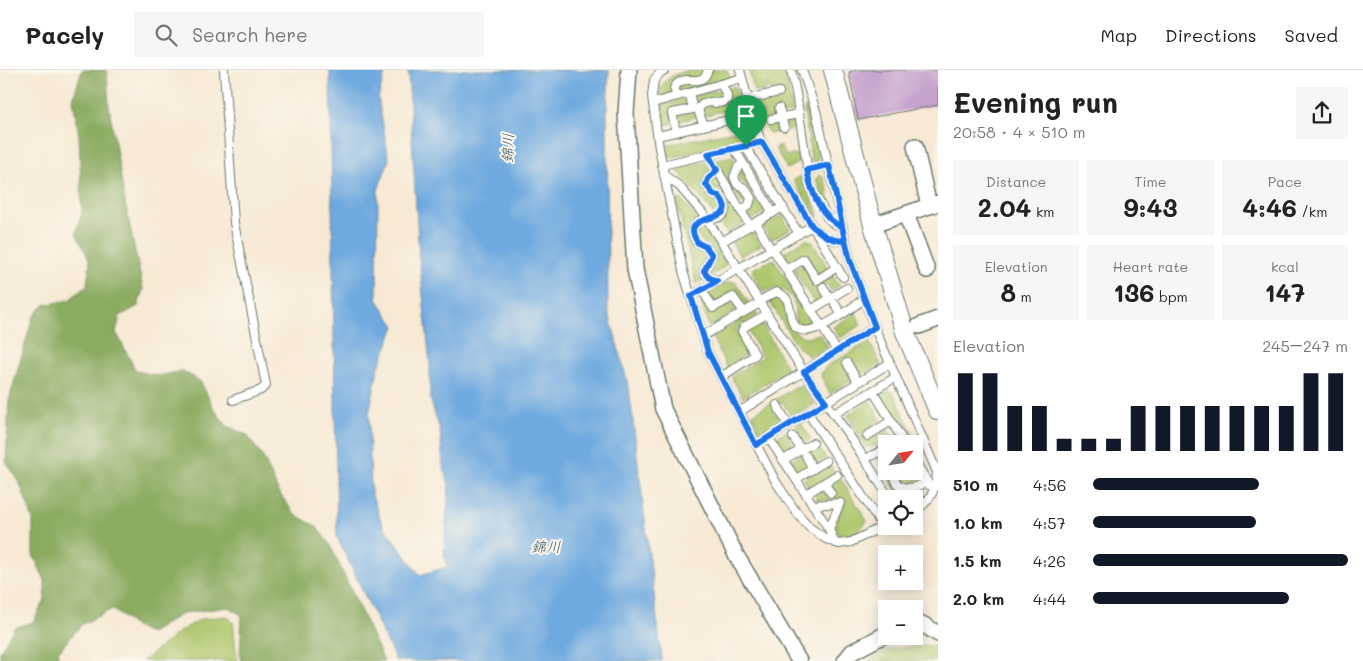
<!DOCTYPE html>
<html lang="en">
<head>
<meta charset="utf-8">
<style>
	:root { --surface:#fff; --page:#f6f6f6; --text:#222; --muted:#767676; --line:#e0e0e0; --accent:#111827 }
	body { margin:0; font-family:Mali,"Klee One",sans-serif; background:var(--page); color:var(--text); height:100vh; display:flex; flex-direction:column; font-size:19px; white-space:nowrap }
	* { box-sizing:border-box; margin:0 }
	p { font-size:16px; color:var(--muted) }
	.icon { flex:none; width:28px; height:28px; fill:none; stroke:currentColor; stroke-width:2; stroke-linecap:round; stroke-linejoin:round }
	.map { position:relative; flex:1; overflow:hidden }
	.sheet { display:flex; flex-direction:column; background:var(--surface); width:425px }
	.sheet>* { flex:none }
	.needle { width:32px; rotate:60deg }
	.fabs { position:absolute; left:878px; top:365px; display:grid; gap:10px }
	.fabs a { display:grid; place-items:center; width:45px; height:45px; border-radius:0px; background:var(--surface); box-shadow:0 2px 12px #0003; font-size:25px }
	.pin { position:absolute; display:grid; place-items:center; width:42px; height:42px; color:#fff; margin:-51px -21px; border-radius:50% 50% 50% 0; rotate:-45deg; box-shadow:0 0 5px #0007 }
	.pin .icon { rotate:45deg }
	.round { display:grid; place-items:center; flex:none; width:52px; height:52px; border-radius:0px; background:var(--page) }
	.overview { display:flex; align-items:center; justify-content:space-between; height:85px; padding:0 15px }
	h1 { font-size:28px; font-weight:700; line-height:38px }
	.figures { display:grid; grid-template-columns:repeat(3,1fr); gap:8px; height:85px; padding:5px 15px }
	.figures div { display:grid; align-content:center; border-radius:0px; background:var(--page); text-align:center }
	.figures b { font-size:25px; font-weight:700 }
	.figures small { font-size:14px; font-weight:400 }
	.figures p { font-size:14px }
	.chart { height:140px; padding:10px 15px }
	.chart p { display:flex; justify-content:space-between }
	.chart svg { width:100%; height:90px; margin-top:5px; stroke:var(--accent); stroke-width:6 }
	ul { padding:0 15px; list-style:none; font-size:16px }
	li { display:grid; grid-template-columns:80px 60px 1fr; align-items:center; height:38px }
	li i { height:12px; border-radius:6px; background:var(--accent) }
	header { display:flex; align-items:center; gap:30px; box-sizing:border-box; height:70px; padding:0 25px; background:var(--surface); border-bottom:1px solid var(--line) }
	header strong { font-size:24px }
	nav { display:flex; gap:28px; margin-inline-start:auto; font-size:18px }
	.search { width:350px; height:45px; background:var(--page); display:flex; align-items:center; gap:12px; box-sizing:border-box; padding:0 18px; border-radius:0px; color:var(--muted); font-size:19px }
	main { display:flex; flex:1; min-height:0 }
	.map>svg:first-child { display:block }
</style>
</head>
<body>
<header>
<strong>Pacely</strong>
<div class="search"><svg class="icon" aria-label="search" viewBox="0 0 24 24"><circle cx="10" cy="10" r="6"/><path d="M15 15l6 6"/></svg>Search here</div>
<nav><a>Map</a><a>Directions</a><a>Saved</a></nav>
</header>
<main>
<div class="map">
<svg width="938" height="591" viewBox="0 0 938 591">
	<rect width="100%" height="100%" fill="#fbf7ec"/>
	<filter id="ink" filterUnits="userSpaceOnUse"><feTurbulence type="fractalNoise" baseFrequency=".02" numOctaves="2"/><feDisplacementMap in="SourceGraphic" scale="10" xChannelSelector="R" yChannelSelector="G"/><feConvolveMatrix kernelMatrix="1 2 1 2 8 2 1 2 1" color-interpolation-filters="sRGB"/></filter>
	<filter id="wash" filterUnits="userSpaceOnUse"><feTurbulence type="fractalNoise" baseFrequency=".0096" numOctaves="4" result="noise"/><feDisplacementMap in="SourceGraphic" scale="20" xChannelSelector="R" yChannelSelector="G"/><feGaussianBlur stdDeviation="1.12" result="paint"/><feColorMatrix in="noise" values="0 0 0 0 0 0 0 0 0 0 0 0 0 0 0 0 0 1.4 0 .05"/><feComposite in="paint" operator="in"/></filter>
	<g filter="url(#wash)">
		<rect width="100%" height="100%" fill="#f7e9d4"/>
		<g fill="#adc66c" stroke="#668250">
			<path d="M688,0h18l-5,9 -13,-2 -15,15 -13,4c0,-17 15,-22 28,-26z"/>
			<polygon points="709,0 726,0 731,8 677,23 678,16 681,12 697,13"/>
			<polygon points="749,0 785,0 793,42 768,48 769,52 794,50 794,59 770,64 766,59 756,30 782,25 782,19 769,20 767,13 765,15 766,21 754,22"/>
			<polygon points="735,16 740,32 740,37 702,46 702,37 704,35 724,34 726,19"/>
			<polygon points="723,19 725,29 709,30 698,46 677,52 676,46 694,41 693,29 696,25"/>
			<polygon points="688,28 690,38 671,41 673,53 666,55 662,35"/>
			<polygon points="806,36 819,87 815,93 812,92 811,88 804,40"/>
			<polygon points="744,59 750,70 669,88 666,75"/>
			<polygon points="780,76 786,86 797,84 799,92 787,99 775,78"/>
			<path d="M732,86l5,8 -7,5 -1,4c2,4 4,9 7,12 6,7 11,8 9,19l-3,1 -26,-44 7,-3z"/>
			<path d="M705,92l6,9 -8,9c1,15 5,13 15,21l2,10 -5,4 -39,-46z"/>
			<polygon points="742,100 766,141 752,150 747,142 755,134 756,130 748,116 739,110 739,101"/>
			<path d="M821,105c8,9 8,25 9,37l-1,1 -13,-34 2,-3z"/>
			<polygon points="800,106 819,144 817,147 793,110"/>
			<polygon points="716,107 743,154 727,164 718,150 728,133 723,124 712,117 710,113"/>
			<path d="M678,129h2l4,3 13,17c-8,6 -10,17 -3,26 3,4 10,4 13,9 3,7 0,18 0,25l-11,4 -19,-79z"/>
			<polygon points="782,145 790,159 771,170 763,156"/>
			<path d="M702,156l23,34v6l-6,5 -8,4 -2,-3 8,-15 -7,-12c-8,-1 -10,-6 -13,-12l2,-6z"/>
			<polygon points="752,159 761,175 740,186 731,172"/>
			<polygon points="806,169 813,173 828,198 827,200 817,205 805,184 789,193 783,183"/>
			<path d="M774,189l40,66c-8,3 -18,3 -19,-7 -1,-4 1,-8 0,-13 -2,-8 -8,-14 -16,-17l-16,3 -11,-19 1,-3z"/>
			<polygon points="803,194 816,214 832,205 840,215 831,221 827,214 820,217 825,226 814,233 794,200"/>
			<polygon points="733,212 736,213 749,233 744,236 736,222 713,234 707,223 727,213"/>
			<path d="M771,227c14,1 13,8 15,19 2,10 12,22 22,21 4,0 8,-3 12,-3l8,13 -16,9h-4l-5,-6 -5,-2 -30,-49z"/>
			<polygon points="706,230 712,242 730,232 733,234 737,241 709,257 701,233"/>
			<polygon points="756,241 758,245 736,259 748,283 727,297 712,267"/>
			<polygon points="856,243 861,255 840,268 833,257"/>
			<polygon points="761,252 788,300 743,327 731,307 762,287 749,262 754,256"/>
			<polygon points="869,272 881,294 861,305 851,290 843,295 852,310 830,324 821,306 822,301 828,295"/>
			<polygon points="801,316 815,334 792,347 783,333 781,332 773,338 782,354 763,365 761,364 752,345 792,319"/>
			<polygon points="888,321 893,322 913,364 915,369 912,374 910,373 881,325"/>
			<polygon points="870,330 881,350 863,363 868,371 887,359 896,374 866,377 849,348 848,345"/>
			<polygon points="801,353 811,369 802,374 795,364 789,367 795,378 786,383 776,367"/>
			<polygon points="817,375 826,388 816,394 810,384 802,387 808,398 797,404 791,390"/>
			<path d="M880,386l6,1v14h5l3,13 6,9h11l14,-5c1,8 -5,12 -11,16v-5h-13l-25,-42z"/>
			<polygon points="829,393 835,403 809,418 804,409"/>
			<polygon points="899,401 913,401 919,411 909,415 903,414 900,408"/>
			<path d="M841,409l26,42c-7,10 -16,15 -28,15l-4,-9 9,-25 -2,-3 -25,1 -2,-6 8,-5 5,8 7,-4 -4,-8z"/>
			<polygon points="227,546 233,552 237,591 143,591 179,562 201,549"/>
			<polygon points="924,575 938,577 938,591 867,591 886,580"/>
		</g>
		<polygon fill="#8aab60" stroke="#54744a" points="82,0 107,0 109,36 125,133 143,219 138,236 120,246 116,262 136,301 158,306 183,301 201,312 214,339 227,356 247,365 264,389 278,421 295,445 316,456 330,475 384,591 241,591 240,585 242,545 228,537 183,543 151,563 137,558 112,539 81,555 58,582 58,591 0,591 0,582 14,558 33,552 45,530 45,510 33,485 33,450 19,411 6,392 9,330 33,247 44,235 69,230 87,215 90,191 76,163 82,142 79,65 73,29"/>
		<polygon fill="#6ea9df" stroke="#46738a" points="330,0 386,0 378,28 389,90 378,120 377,229 395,256 378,299 369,344 371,423 383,456 420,505 447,497 444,483 449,415 443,395 440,360 430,328 430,294 419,187 408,0 609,0 607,40 608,240 629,318 662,591 396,591 337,467"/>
		<g id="blocks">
			<polygon fill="#c6a3ce" points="858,0 938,0 938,35 858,50 849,2"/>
		</g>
	</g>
	<g filter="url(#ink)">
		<use href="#blocks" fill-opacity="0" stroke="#6b796c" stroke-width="1"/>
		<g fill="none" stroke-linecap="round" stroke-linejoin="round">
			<defs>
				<g id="service">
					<polyline points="224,0 234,153 266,315 261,320 233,330"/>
					<polyline points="665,0 661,2 654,10 652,26 659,78 683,201 708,282 776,412 794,439 809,457 826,469 839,474 851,472 886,455"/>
					<polyline points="740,0 752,45 760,69 843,207"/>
					<polyline points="791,0 796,23 810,116 827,147 833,153 843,157"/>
					<path d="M802,0l14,41 34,149 26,71 61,141c-1,19 -7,30 -23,39"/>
					<path d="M677,26l-3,-8c11,-18 27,3 34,-18"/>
					<polyline points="747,29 779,22"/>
					<polyline points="653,33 742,8"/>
					<polyline points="779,38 784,57"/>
					<polyline points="771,49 799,44"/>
					<path d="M704,56l-6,-16c8,-15 19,-2 29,-10v-5l-6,-11"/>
					<polyline points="676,62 672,43 693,39 689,23"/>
					<polyline points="657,66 752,45"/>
					<polyline points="745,76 799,164"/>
					<polyline points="734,78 773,143"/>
					<polyline points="708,84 750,156"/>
					<polyline points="662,95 762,72"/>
					<polyline points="807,100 829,95"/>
					<polyline points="664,105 679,116 705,146 804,302 853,371 890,429"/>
					<polyline points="741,141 749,135 751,128 745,118 737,114 734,107 738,97 743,94"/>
					<polyline points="756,152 771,180"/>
					<polyline points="721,172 783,137"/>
					<polyline points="773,179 837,281"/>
					<polyline points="786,200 804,189 817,210 837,197"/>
					<path d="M717,211l-12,-7 -1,-3 8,-16 -6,-8 -9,-4c-3,-5 -5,-9 -3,-15 4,-13 18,-6 27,-12 10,-7 1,-19 -7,-21l-8,-10 2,-6 9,-9"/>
					<polyline points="823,217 830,228"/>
					<polyline points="702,220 713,238 733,227 744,242 703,266"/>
					<path d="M691,226l121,-70c11,10 19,15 33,15"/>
					<path d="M759,231l17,-9c14,5 12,11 15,24 6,37 58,-7 73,-17"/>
					<polyline points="835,234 841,244"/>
					<polyline points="811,240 847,218"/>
					<polyline points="744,242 760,233"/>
					<polyline points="847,293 858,312"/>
					<polyline points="721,307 755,285 742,261 744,257 767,244"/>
					<polyline points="873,321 905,374"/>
					<polyline points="777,335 788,355"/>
					<polyline points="739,342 875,257"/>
					<polyline points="808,343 883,457"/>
					<polyline points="834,344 896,307"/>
					<polyline points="867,366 891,351"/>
					<polyline points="768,367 829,459 834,472"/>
					<polyline points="793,367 801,380"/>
					<polyline points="756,375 890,293"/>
					<polyline points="806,386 813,399"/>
					<polyline points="865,389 881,381 886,383"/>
					<polyline points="914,389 929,415"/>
					<polyline points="783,390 813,373"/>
					<path d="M894,401c-2,22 21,19 33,10"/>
					<polyline points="796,409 826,391"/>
					<polyline points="824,413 831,423"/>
					<polyline points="806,424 837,405"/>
					<polyline points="813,435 840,433 829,459"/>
				</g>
				<g id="minor">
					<polyline points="629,0 626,43 635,199 663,339 736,485 799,591"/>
					<polyline points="915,76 929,136"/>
					<polyline points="906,144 927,200"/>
					<polyline points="873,155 938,133"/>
					<polyline points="919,256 938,249"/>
					<polyline points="914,556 924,555 938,564"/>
					<polyline points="845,591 852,582 886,564"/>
				</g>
				<polyline id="tertiary" points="833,0 873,155 905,262 938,341"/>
			</defs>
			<use href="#service" stroke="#6b796c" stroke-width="10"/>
			<use href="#minor" stroke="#6b796c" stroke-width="18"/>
			<use href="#tertiary" stroke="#6b796c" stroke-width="20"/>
			<use href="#service" stroke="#fff" stroke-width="8"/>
			<use href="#minor" stroke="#fff" stroke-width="15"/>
			<use href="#tertiary" stroke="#fff" stroke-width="18"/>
		</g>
	</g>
	<g fill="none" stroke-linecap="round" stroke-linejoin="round" filter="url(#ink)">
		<defs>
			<path id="route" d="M746,76l-38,8 9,16 -9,9 -2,6 8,10 5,1c26,32 -45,12 -21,47l8,4 6,8 -8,16 6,7 7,3 -26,15 17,56 48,93 70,-43 -22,-30 71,-45 -25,-67 -8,-33c-21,-9 -31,-35 -35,-57l22,-5c6,25 11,50 16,76 -14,0 -22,-6 -33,-15l-50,-84 -16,4"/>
		</defs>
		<use href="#route" stroke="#fff" stroke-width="10"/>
		<use href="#route" stroke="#1a73e8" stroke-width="6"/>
	</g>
	<g text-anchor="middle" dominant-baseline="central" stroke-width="4" stroke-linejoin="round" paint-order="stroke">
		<g font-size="15" font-style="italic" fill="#375d67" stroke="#fbf7ec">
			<text transform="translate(507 78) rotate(-88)">錦川</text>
			<text x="546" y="476">錦川</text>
		</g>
	</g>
</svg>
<div class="fabs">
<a><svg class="needle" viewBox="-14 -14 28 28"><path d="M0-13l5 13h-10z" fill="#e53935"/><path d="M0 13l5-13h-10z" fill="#767676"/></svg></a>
<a><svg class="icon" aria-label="locate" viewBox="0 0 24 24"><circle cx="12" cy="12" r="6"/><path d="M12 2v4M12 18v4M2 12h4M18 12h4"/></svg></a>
<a>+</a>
<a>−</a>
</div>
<div class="pin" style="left:746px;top:76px;background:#1e9e55"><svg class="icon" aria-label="arrive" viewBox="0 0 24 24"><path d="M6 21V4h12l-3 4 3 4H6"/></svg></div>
</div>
<section class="sheet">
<div class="overview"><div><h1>Evening run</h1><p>20:58 · 4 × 510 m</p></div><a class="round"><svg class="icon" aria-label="share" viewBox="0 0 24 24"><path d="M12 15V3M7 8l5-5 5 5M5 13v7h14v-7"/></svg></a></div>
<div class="figures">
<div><p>Distance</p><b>2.04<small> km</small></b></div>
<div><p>Time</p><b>9:43</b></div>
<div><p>Pace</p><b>4:46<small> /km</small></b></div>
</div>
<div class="figures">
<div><p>Elevation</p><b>8<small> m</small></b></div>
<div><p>Heart rate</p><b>136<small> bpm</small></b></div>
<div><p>kcal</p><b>147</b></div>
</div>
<div class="chart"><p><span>Elevation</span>245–247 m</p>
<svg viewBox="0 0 160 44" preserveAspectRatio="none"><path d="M5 44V6M15 44V6M25 44V22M35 44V22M45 44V38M55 44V38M65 44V38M75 44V22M85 44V22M95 44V22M105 44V22M115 44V22M125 44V22M135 44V22M145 44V6M155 44V6"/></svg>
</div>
<ul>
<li><b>510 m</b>4:56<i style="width:65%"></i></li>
<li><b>1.0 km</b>4:57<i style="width:64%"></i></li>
<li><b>1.5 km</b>4:26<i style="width:100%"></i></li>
<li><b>2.0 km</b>4:44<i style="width:77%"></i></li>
</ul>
</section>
</main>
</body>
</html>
